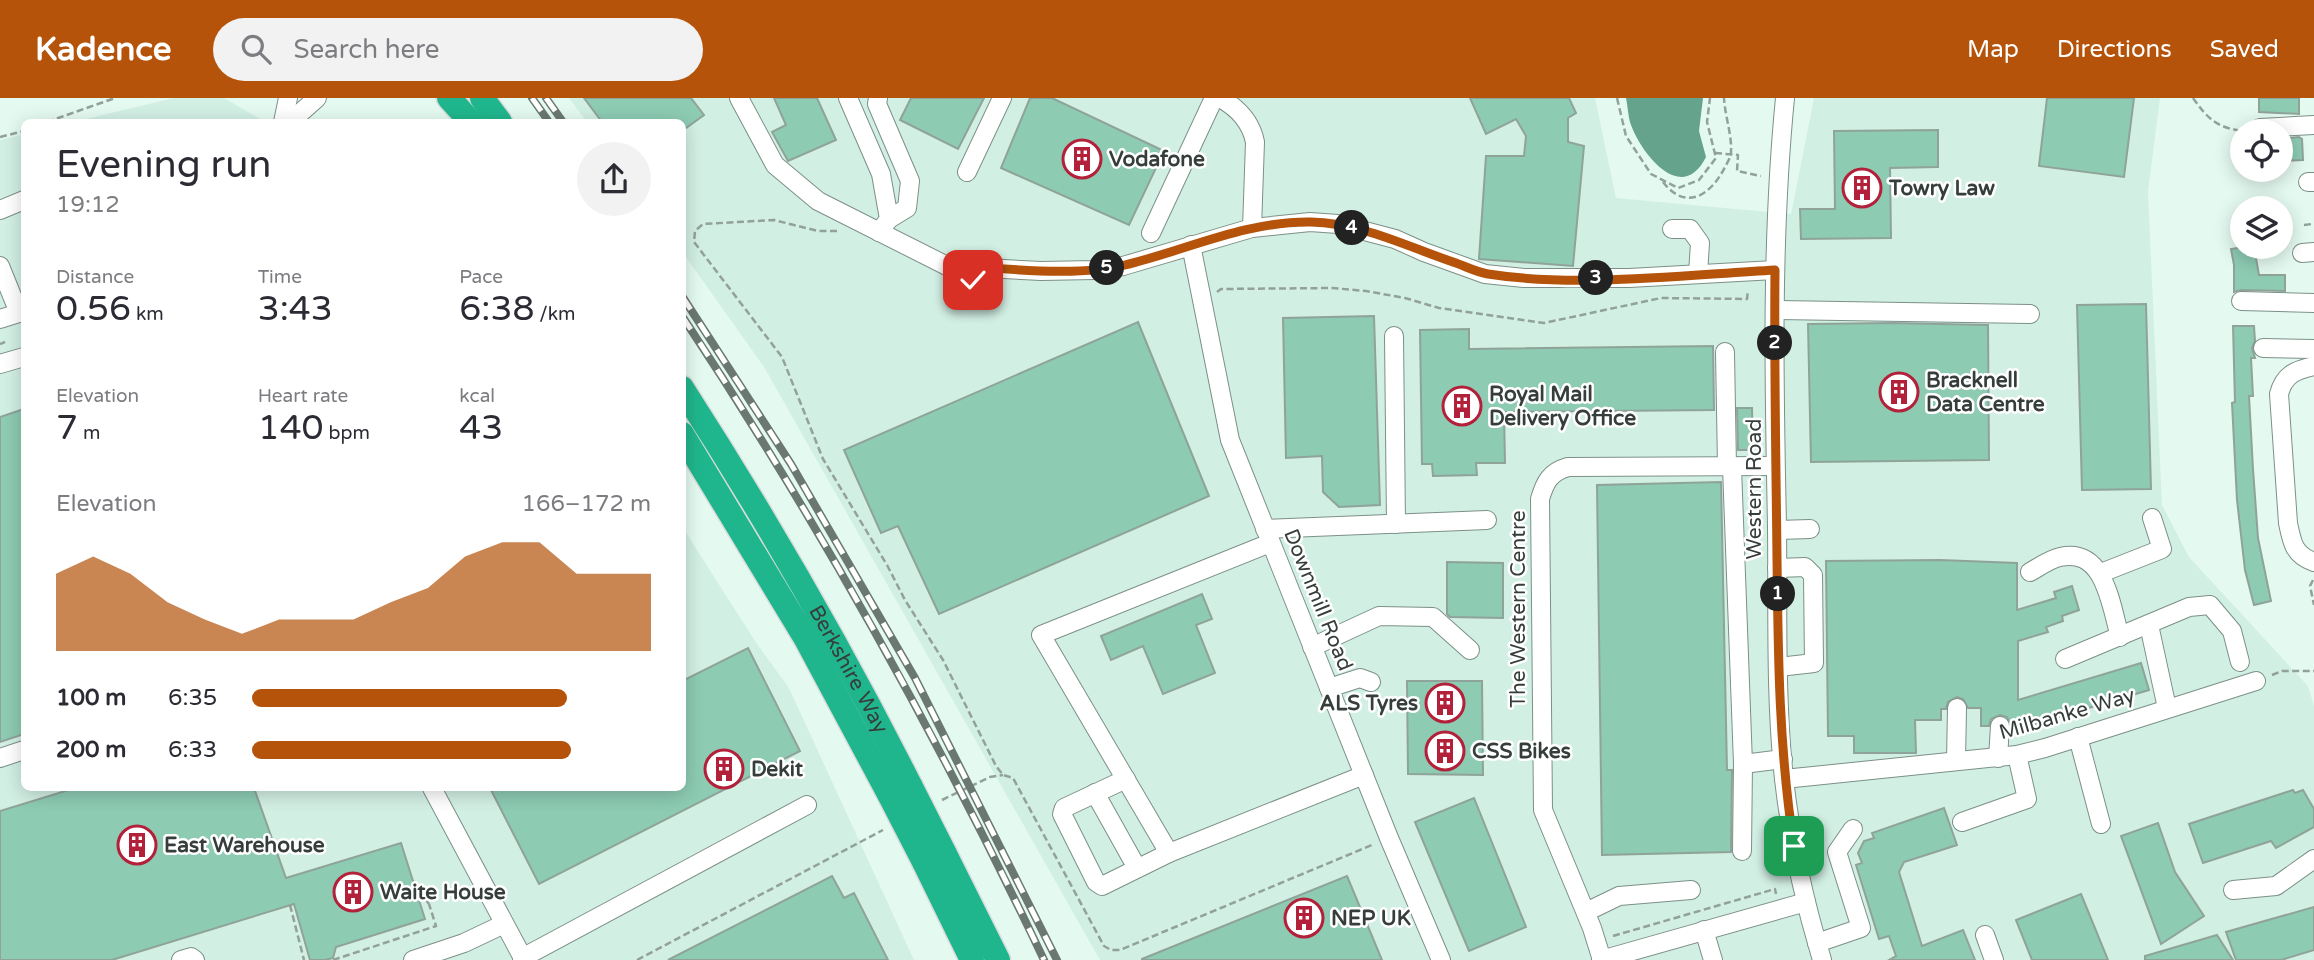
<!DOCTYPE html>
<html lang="en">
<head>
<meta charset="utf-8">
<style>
	:root { --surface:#fff; --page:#f2f2f3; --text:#2b2b33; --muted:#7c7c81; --accent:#b45309 }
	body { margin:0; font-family:"Varela Round",sans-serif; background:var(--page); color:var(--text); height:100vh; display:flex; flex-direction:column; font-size:26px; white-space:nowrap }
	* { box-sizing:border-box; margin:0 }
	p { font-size:23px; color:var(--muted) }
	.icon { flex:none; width:38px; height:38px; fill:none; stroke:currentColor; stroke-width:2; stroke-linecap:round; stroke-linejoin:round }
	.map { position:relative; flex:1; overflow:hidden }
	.side { position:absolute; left:21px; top:21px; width:665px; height:672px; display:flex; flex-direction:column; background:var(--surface); border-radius:10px; box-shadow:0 4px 18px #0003 }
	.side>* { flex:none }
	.tools { position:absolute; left:2230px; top:21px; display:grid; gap:14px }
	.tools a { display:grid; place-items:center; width:63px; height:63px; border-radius:50%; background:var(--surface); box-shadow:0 4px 18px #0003; font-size:35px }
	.pin { position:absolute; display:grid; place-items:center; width:60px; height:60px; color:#fff; margin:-30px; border-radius:14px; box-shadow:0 4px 10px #0006 }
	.km { position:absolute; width:35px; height:35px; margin:-18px; border-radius:50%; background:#222; color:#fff; font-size:19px; line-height:35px; text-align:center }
	.round { display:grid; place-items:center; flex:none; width:74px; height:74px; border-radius:37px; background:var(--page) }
	.headline { display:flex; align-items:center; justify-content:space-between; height:119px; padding:0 35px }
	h1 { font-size:38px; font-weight:600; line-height:52px }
	.metrics { display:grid; grid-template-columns:repeat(3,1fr); gap:10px; height:119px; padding:7px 35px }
	.metrics div { display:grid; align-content:center }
	.metrics b { font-size:35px; font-weight:600 }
	.metrics small { font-size:19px; font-weight:400 }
	.metrics p { font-size:19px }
	.chart { height:196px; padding:14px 35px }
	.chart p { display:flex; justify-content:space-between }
	.chart svg { width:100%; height:126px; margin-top:7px; fill:var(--accent); opacity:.7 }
	ul { padding:0 35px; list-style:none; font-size:23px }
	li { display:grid; grid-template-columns:112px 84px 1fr; align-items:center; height:52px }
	li i { height:18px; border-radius:9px; background:var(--accent) }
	header { display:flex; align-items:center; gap:42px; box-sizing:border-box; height:98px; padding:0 35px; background:var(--accent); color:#fff }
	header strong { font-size:33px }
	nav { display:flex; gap:38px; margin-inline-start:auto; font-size:24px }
	.search { width:490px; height:63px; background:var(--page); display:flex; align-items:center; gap:18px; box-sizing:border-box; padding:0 24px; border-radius:38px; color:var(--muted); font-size:26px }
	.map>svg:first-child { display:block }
</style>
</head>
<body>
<header>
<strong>Kadence</strong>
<div class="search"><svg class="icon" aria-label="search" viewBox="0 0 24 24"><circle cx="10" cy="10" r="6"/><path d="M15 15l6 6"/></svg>Search here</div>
<nav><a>Map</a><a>Directions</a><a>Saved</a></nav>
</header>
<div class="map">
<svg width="2314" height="862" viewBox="0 0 2314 862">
	<rect width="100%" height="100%" fill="#e4faf0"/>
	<g fill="#d2efe4">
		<polygon points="174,0 224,0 265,24 73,24"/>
		<polygon points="569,0 1595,0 1616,100 1791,116 1814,0 2160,0 2148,94 2162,407 2189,459 2308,588 2314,608 2314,862 1100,862 764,269 683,155 682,24 587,24"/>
		<polygon points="24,36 24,690 682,690 683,430 755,543 789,590 914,862 0,862 0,42"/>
	</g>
	<path fill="#66a38c" d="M1626,0h77l-4,33 7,26c-24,48 -64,-2 -75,-32 -3,-8 -3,-18 -5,-27z"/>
	<g fill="#8dcbb3" stroke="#8fa39a" stroke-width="2">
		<polygon points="584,0 691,0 704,17 682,33 682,24 602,24"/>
		<polygon points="774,0 817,0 836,42 788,63 772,34 786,27"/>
		<polygon points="911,0 984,0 958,51 900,22"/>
		<polygon points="1030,0 1052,0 1164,53 1129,127 1001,70"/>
		<polygon points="1470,0 1569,0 1576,15 1568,20 1568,44 1584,48 1573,168 1479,161 1486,58 1524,58 1526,38 1516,21 1486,36"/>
		<polygon points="2047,0 2134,0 2124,79 2039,68"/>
		<polygon points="2259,0 2299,0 2299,16 2259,14"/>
		<polygon points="1938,32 1938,69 1890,70 1891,140 1801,141 1800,111 1835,111 1834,33"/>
		<polygon points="2299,39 2302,41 2303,62 2280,63 2280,41"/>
		<polygon points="2243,149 2254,149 2259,177 2285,177 2285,193 2241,192 2234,194 2234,167 2231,151"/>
		<polygon points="2146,206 2151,391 2082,392 2077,207"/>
		<polygon points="1374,218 1380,407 1339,409 1323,394 1322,358 1286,360 1283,220"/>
		<polygon points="1138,224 1209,398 939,516 898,428 881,435 844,352"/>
		<polygon points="1892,225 1988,227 1989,362 1811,364 1808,226"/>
		<polygon points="2233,228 2254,228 2255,243 2252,250 2255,260 2251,260 2253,298 2249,298 2253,371 2258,440 2271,503 2254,507 2245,472 2237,402 2232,305 2235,304"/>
		<polygon points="1469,231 1469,251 1713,248 1714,312 1504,314 1505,365 1476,365 1477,377 1433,378 1432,366 1422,366 1420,232"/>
		<polygon points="1737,310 1752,310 1753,352 1738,352"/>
		<polygon points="24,311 24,636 0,644 0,319"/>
		<polygon points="1721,384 1727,672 1732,672 1731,754 1602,757 1597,387"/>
		<polygon points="1940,462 2017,465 2017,512 2056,500 2054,494 2072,488 2079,512 2062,518 2063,523 2046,529 2048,534 2018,543 2018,602 2141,565 2149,592 2025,629 2011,629 2007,619 2000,617 1991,621 1989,628 1981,628 1981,610 1968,610 1963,601 1957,599 1948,604 1946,611 1941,611 1941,622 1915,622 1916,655 1854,655 1854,638 1828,638 1826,463"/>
		<polygon points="1447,464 1503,465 1503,520 1450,519 1447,516"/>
		<polygon points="1202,496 1212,521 1196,527 1215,575 1163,596 1143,548 1111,562 1101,538"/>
		<polygon points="748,550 800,653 539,786 490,690 682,690 682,583"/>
		<polygon points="1407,583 1482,583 1483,677 1408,676"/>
		<polygon points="75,690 254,690 286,780 401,745 425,821 336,849 333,860 325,862 310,862 294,806 112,862 0,862 0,713"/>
		<polygon points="2293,692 2295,695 2303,692 2314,711 2314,729 2276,750 2271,743 2203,765 2189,726"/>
		<polygon points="1474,700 1526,829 1469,853 1415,724"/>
		<polygon points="1944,710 1957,747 1904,764 1899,774 1922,848 1963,832 1975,862 1889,862 1896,858 1889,838 1879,841 1856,767 1862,765 1858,755 1864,743 1874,740 1872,735"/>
		<polygon points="2158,725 2175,774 2204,818 2161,846 2121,738"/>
		<polygon points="832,778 844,800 854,795 888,862 668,862"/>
		<polygon points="1347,778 1382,862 1142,862 1142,861"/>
		<polygon points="2081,796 2108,862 2032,862 2016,822"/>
		<polygon points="2314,809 2314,852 2281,862 2236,862 2226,834"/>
		<polygon points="2217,837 2233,862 2145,862 2145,858"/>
	</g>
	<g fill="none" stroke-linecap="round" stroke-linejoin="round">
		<defs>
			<g id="minor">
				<polyline points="739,0 775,67 818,103 947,168 1041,173 1095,172 1123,168 1252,130 1310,124 1338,126 1395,141 1424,154 1485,176 1524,180 1629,180 1775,172"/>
				<polyline points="848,0 881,76 889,121 879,134"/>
				<polyline points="878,0 877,6 910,83 907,110 889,121"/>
				<path d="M1220,0c18,10 31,24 35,44l-3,86"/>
				<path d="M1785,0c-14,142 -11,285 -8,428 1,84 -2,169 7,253 7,62 20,122 38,181"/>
				<polyline points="283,24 288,0"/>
				<polyline points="290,24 317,0"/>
				<polyline points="2260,30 2314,27"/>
				<polyline points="967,74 1002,0"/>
				<polyline points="2308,84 2314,84"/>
				<polyline points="0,112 24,102"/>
				<polyline points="1672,131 1690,131 1700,145 1698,176"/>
				<polyline points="1151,135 1214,0"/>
				<polyline points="1191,147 1230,342 1389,740 1441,862"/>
				<polyline points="2302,155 2314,154"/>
				<polyline points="0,168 19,215 24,212"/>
				<polyline points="2241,203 2314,205"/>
				<polyline points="1775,212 2030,216"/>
				<polyline points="0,221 19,215"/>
				<polyline points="1394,238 1396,426"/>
				<polyline points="2263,250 2314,251"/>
				<polyline points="1725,254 1727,369"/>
				<polyline points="0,266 24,259"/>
				<path d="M2314,268c-19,4 -30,9 -35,28l9,129c4,20 6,32 26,39"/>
				<polyline points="1732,369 1743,666 1742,753"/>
				<polyline points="1265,431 1487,422"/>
				<polyline points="1777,432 1810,431"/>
				<polyline points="1270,445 1041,537 1169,755 1364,677"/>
				<polyline points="1777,470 1805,469 1813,477 1814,565 1779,569"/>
				<path d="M2030,474c9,-5 20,-13 30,-15 45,-10 51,49 60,80"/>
				<polyline points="2101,475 2162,451 2152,420"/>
				<polyline points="2149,527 2167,610"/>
				<polyline points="1312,549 1379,518 1433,519 1470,552"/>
				<polyline points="2065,561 2189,509 2210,507 2232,533 2240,564"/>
				<polyline points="1329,590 1360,580 1371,584"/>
				<polyline points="2078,639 2101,726"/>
				<polyline points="0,660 24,652"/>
				<polyline points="1998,660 2000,628"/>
				<polyline points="1956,662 1957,610"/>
				<polyline points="1743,666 1783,661"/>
				<polyline points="1126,681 1064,710 1062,716 1096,784 1102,788 1169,755"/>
				<polyline points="1784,681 2017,657 2045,650 2256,583"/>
				<polyline points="432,690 524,862"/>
				<polyline points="1095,695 1137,770"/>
				<polyline points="1962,724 2027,701 2017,657"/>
				<polyline points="2233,792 2276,788 2314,761"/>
				<polyline points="1586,814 1619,798 1691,792"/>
				<polyline points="1704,832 1713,862"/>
				<polyline points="1985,837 1994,862"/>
				<polyline points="1817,845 1861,830 1837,754 1853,731"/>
				<polyline points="522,860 807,707"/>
				<polyline points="181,862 191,859 195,862"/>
				<polyline points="413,862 464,845 504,826"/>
				<polyline points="1601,862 1806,804"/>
				<path d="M1602,862l-10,-32 -49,-118 -3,-311c5,-17 10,-27 28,-32l207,-1"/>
			</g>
			<g id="highway">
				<polyline points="449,0 471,24"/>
				<polyline points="482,0 500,24"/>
				<path id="s1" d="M682,290c83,129 160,262 229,399"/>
				<polyline points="682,336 806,541 890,698"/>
				<polyline points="944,754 998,862"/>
				<polyline points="924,764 972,862"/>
			</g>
		</defs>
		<use href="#minor" stroke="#7c9087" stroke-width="20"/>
		<use href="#highway" stroke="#dbdcdc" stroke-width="27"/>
		<g stroke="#92a19a" stroke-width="2.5" stroke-dasharray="7 3.5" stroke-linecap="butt">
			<polyline points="1617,0 1626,38 1651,76 1678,90 1699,82 1716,60 1707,24 1710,0"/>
			<path d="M2193,0c15,21 23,29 49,33"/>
			<polyline points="47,24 115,0"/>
			<polyline points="0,39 24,33"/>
			<polyline points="1715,55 1738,57 1737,73 1761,78"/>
			<path d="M1663,84c23,30 48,13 62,-15 2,-4 6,-10 6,-15 1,-17 -6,-36 -7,-54"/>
			<polyline points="2304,127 2312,126"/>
			<polyline points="837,133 818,133 774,122 703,126 695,133 694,144 782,259 823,361 887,467 905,502 943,562 996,668 1003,677 1013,680 1104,848 1111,852 1120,852 1372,747"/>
			<polyline points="1217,194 1221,191 1332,190 1366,193 1405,200 1439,210 1544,225 1661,200 1747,201 1748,192"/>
			<polyline points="0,246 5,244"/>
			<polyline points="2313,482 2310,488 2314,507"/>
			<polyline points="2272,577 2282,573 2314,573"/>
			<polyline points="942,702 990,679 1003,677"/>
			<polyline points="413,783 429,806"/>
			<polyline points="290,807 304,862"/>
			<polyline points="1613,838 1775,791 1776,796"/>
			<polyline points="333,862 436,828 429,806"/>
			<polyline points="637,862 883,732"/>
		</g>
		<use href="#minor" stroke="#fff" stroke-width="18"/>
		<use href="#highway" stroke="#20b68d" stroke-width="24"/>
		<defs>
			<g id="rail">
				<polyline points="532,0 549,24"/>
				<polyline points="546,0 563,24"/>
				<polyline points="682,198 791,366 915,580 1057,862"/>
				<path d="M682,218c137,206 256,421 362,644"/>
			</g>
		</defs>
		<use href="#rail" stroke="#6b7872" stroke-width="8"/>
		<use href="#rail" stroke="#fff" stroke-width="5" stroke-dasharray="16" stroke-linecap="butt"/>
		<defs>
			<g id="highway-bridge">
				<polyline points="911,689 944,754"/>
				<polyline points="890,698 924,764"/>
			</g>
		</defs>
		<use href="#highway-bridge" stroke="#dbdcdc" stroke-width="27" stroke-linecap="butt"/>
		<use href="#highway-bridge" stroke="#20b68d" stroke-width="24"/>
	</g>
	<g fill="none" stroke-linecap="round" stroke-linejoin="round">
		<defs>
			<path id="route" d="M973,182l4,-13c43,3 106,9 148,-2 62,-15 121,-44 186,-43 50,1 95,24 142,40 12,4 23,10 35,12 89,14 197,1 287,-4 -1,96 1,192 2,288 1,97 2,192 17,288"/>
		</defs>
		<use href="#route" stroke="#fff" stroke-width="14"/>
		<use href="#route" stroke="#b45309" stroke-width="9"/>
	</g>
	<defs>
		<symbol id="building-ring" viewBox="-11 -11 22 22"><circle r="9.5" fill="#fff" stroke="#b3203a" stroke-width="1.5"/><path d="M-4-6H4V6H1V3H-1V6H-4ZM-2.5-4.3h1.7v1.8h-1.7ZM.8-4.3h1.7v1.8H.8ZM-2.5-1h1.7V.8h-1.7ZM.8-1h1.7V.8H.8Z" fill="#b3203a"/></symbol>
	</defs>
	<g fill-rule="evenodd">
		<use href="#building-ring" x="1060" y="39" width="44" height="44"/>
		<use href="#building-ring" x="1840" y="68" width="44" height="44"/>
		<use href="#building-ring" x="1877" y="272" width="44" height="44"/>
		<use href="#building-ring" x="1440" y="286" width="44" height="44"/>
		<use href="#building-ring" x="1423" y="583" width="44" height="44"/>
		<use href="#building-ring" x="1423" y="631" width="44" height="44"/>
		<use href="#building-ring" x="702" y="649" width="44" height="44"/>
		<use href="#building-ring" x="115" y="725" width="44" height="44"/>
		<use href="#building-ring" x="331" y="772" width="44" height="44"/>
		<use href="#building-ring" x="1282" y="798" width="44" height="44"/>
	</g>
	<g text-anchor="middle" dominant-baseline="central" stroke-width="5" stroke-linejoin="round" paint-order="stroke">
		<g font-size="21" font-weight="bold" fill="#363e3b" stroke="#fff" text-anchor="start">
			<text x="1109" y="61">Vodafone</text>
			<text x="1889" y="90">Towry Law</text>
			<text x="1926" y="282">Bracknell<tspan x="1926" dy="24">Data Centre</tspan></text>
			<text x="1489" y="296">Royal Mail<tspan x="1489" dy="24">Delivery Office</tspan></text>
			<text x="1418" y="605" text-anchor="end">ALS Tyres</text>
			<text x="1472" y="653">CSS Bikes</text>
			<text x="751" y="671">Dekit</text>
			<text x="164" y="747">East Warehouse</text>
			<text x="380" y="794">Waite House</text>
			<text x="1331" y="820">NEP UK</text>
		</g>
		<g font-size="21" fill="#363e3b" stroke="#fff">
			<text transform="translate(1754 391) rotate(-90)">Western Road</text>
			<text transform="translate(1318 502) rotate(68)">Downmill Road</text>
			<text transform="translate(1518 511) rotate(-90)">The Western Centre</text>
			<text stroke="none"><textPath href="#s1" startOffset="327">Berkshire Way</textPath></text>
			<text transform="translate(2067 616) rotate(-16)">Milbanke Way</text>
		</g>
	</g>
</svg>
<div class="tools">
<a><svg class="icon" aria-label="locate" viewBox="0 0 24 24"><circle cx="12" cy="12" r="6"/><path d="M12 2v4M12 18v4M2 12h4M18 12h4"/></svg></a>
<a><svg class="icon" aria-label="layers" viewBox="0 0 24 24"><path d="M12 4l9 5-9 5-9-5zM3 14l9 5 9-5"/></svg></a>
</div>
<div class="pin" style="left:1794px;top:748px;background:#1e9e55"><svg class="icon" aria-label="arrive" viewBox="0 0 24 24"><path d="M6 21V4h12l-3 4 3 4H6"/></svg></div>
<div class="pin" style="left:973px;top:182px;background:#d93025"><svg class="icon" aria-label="check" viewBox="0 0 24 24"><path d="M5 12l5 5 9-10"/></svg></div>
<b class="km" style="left:1778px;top:496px">1</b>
<b class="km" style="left:1775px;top:245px">2</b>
<b class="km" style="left:1596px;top:180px">3</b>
<b class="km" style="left:1352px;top:130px">4</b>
<b class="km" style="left:1107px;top:170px">5</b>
<section class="side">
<div class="headline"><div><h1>Evening run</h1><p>19:12</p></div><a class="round"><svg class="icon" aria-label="share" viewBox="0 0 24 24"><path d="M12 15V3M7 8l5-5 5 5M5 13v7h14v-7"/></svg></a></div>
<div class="metrics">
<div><p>Distance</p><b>0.56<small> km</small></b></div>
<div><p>Time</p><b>3:43</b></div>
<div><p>Pace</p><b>6:38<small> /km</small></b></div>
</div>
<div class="metrics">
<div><p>Elevation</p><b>7<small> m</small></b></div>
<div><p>Heart rate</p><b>140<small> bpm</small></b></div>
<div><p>kcal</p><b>43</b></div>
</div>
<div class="chart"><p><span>Elevation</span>166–172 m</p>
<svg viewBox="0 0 160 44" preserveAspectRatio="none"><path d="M0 44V17L10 11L20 17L30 27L40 33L50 38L60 33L70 33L80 33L90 27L100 22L110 11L120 6L130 6L140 17L150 17L160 17V44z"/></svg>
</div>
<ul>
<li><b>100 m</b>6:35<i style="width:79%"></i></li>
<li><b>200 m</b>6:33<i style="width:80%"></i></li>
</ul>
</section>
</div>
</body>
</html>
